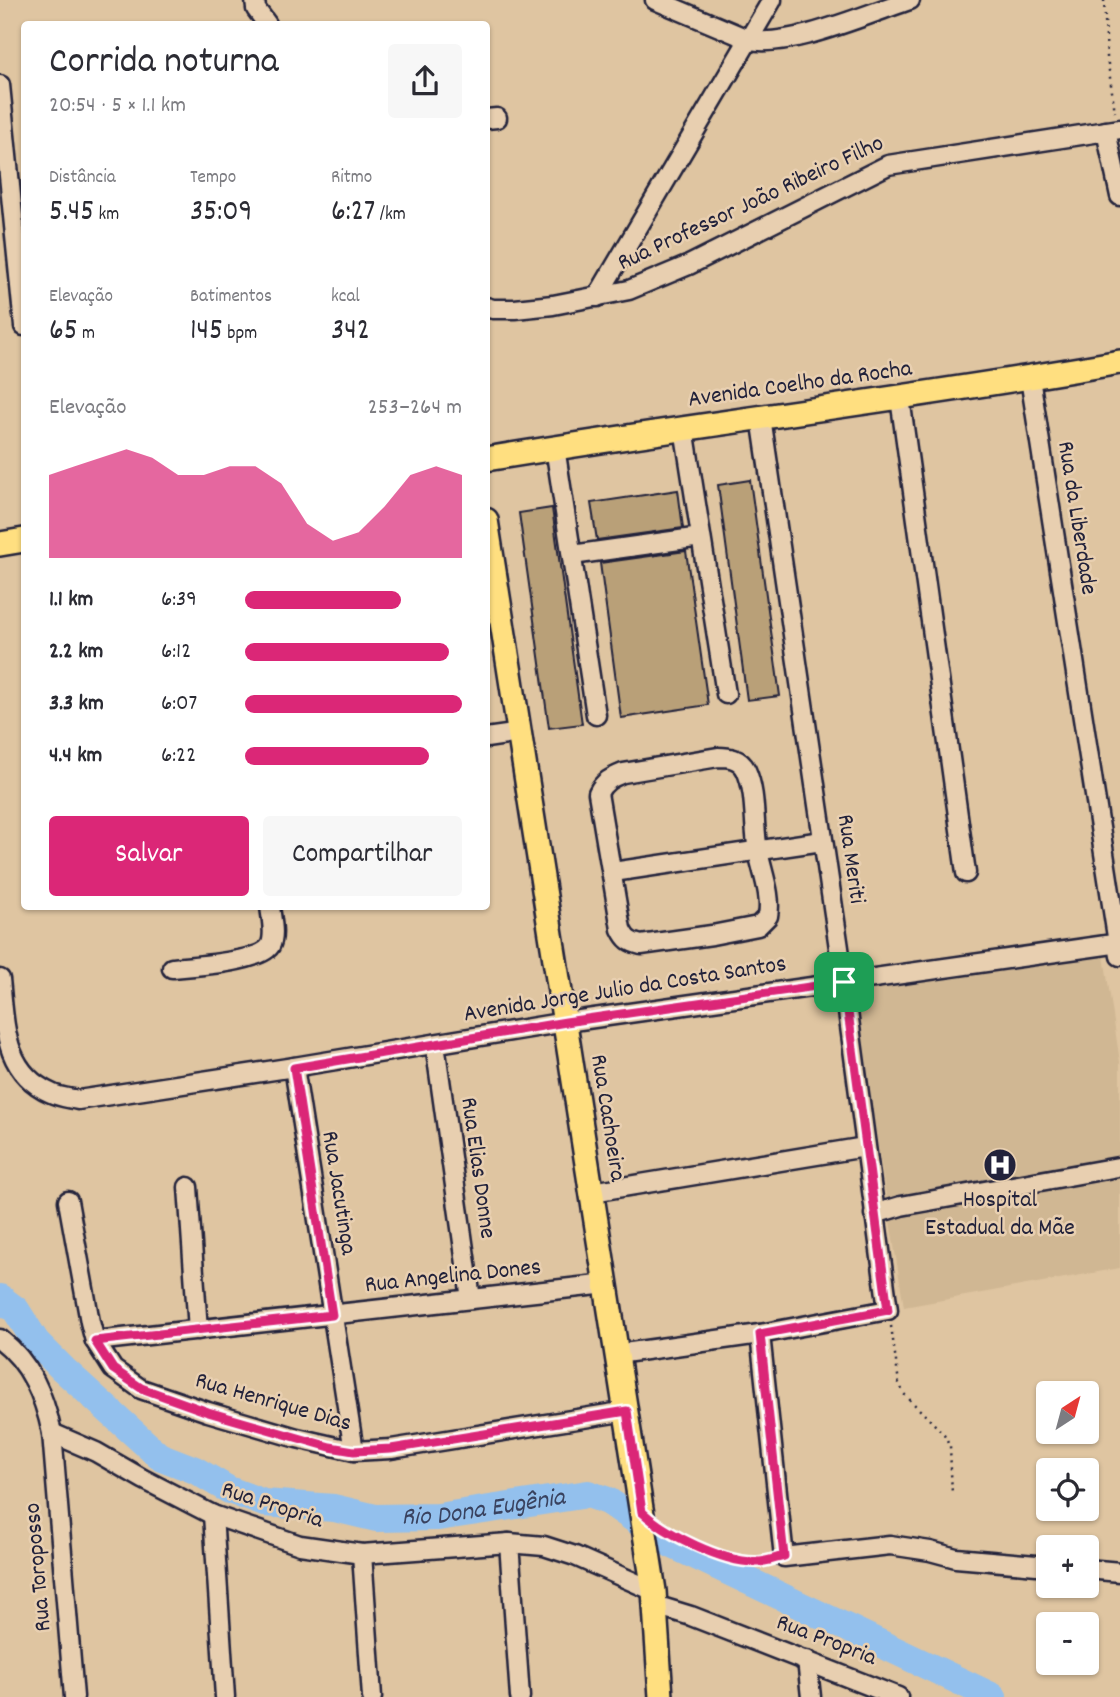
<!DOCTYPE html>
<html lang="pt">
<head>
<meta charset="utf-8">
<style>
	:root { --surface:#fff; --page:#f7f7f7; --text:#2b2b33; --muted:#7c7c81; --accent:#db2777 }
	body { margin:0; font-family:Dekko,sans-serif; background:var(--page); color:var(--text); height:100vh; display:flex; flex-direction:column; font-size:26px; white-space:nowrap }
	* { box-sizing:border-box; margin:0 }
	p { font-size:23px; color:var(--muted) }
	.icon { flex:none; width:38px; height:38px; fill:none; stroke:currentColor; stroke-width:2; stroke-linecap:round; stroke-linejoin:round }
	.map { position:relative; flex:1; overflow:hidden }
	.drawer { position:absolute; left:21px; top:21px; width:469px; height:889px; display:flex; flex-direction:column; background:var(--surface); border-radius:7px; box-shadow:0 2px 5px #0004 }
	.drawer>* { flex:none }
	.needle { width:46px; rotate:36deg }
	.controls { position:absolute; left:1036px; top:1381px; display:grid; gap:14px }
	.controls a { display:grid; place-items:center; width:63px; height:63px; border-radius:7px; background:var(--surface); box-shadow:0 2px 5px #0004; font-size:35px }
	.pin { position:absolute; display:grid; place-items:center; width:60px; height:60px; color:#fff; margin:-30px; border-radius:14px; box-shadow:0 4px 10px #0006 }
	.round { display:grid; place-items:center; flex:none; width:74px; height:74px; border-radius:7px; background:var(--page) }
	.headline { display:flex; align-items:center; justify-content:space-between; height:119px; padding:0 28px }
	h1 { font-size:38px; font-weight:600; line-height:52px }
	.metrics { display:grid; grid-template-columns:repeat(3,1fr); gap:10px; height:119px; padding:7px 28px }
	.metrics div { display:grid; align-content:center }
	.metrics b { font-size:30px; font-weight:600 }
	.metrics small { font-size:19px; font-weight:400 }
	.metrics p { font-size:19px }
	.chart { height:196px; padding:14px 28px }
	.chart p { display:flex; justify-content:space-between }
	.chart svg { width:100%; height:126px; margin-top:7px; fill:var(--accent); opacity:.7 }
	.cta { display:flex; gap:14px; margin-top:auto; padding:14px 28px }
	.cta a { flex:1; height:80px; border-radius:7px; background:var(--accent); color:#fff; font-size:28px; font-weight:600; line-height:80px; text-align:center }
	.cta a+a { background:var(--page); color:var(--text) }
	ul { padding:0 28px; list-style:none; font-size:23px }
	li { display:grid; grid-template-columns:112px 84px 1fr; align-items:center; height:52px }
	li i { height:18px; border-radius:9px; background:var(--accent) }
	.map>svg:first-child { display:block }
</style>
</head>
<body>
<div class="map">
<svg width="1120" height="1697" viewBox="0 0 1120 1697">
	<rect width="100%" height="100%" fill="#dfc5a1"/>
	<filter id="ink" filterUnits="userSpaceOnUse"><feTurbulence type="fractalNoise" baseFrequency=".0143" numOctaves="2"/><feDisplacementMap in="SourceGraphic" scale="14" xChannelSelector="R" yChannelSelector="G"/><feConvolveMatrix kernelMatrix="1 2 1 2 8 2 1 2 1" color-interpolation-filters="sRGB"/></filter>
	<g filter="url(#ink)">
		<polygon fill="#d0b793" points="1104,956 1120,1062 1120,1268 904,1307 852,986"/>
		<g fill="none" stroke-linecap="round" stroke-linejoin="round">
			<path stroke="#93c0ed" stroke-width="28" id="s1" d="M0,1298l16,12 20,32 27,27 96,87 36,14 34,20 35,13 70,5 42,10 62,-1 150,-23 20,7 63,43 322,153"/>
		</g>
		<g fill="#b9a078" stroke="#22223b" stroke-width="2">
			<polygon points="750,480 780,696 747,700 718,485"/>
			<polygon points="678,490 683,528 597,540 591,503"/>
			<polygon points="552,508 582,724 549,728 519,513"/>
			<polygon points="686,551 708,705 621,718 600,563"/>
		</g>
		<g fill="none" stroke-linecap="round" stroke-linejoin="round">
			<defs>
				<g id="minor">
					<polyline points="255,0 256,9 267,24"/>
					<path d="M655,0l95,40c41,8 119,-27 160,-40"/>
					<polyline points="0,85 24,326"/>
					<polyline points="486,119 497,118"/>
					<polyline points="1106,131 1120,196"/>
					<polyline points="597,297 772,0"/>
					<polyline points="486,307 493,309 515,309 553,305 629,290 689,265 888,165 1120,129"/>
					<polyline points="1030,378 1120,956"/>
					<polyline points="900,398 966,873"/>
					<polyline points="684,428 726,694"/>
					<polyline points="555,447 596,715"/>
					<polyline points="572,555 701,537"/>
					<polyline points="486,738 520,733"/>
					<path d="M718,757c11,0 22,1 28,13 11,24 7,55 12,81 4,21 14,44 10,65l-10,10 -46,9 -71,10c-11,-3 -15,-5 -20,-16l-23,-136c6,-12 13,-15 25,-20z"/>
					<polyline points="613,872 822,841"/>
					<path d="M172,968c20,-2 88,-6 98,-22 6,-11 1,-28 0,-40"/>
					<path d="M0,979c5,45 3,93 51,114 8,4 18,5 27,7l216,-33 272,-45 554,-79"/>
					<polyline points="435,1044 471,1299"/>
					<polyline points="294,1067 354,1451"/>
					<polyline points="188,1187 198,1330"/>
					<polyline points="592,1192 865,1147"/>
					<polyline points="68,1201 90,1322 95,1341 113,1369 141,1389 208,1412 297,1438 354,1451 391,1449 627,1411"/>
					<polyline points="874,1214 901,1206 1118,1167"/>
					<polyline points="760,1334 784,1557 890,1545 930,1551 956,1558 1048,1566"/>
					<path d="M0,1339c31,24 44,57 52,94l22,264"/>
					<polyline points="95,1341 607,1284"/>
					<polyline points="617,1354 760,1334 888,1310 844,982 761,417"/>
					<polyline points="52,1433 96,1452 143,1479 213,1515 300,1545 362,1554 509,1543 544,1546 575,1556 654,1591"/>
					<polyline points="213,1515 225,1697"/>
					<polyline points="509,1543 520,1697"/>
					<polyline points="362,1554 372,1697"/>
					<polyline points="1087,1569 1120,1572"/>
					<polyline points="655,1605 691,1616 898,1697"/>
					<polyline points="807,1660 811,1697"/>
				</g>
				<g id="major">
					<path d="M486,459c211,-35 424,-60 634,-97"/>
					<polyline points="486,520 654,1591 661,1697"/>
					<polyline points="0,544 24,540"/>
				</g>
			</defs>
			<use href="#minor" stroke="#22223b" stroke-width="23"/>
			<use href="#major" stroke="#22223b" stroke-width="28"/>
			<g stroke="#22223b" stroke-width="2.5" stroke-dasharray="2 5" stroke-linecap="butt">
				<polyline points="1104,0 1107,57 1115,112"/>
				<polyline points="891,1326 899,1383 904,1394 944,1434 950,1446 952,1495"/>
				<path d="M664,1528c33,17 66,40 105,32"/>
			</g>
			<use href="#minor" stroke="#e8cfb0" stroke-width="18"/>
			<use href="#major" stroke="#ffdf80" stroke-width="23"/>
		</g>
	</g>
	<g fill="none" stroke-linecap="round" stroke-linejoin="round" filter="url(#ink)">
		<defs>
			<path id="route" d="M844,982l44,328 -128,24 24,222c-9,2 -18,6 -27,6 -34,1 -91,-28 -115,-50l-15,-101 -236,38 -37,2 -24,-4 -122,-35 -67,-24 -28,-19 -18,-28 237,-26 -38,-247 272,-46z"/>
		</defs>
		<use href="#route" stroke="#fff" stroke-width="14"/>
		<use href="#route" stroke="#db2777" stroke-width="9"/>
	</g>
	<defs>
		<symbol id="hospital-disc" viewBox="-11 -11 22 22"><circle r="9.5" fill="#22223b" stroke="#e8cfb0"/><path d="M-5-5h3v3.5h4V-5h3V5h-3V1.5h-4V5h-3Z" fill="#fff"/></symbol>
	</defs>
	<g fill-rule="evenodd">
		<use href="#hospital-disc" x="981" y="1146" width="38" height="38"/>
	</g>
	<g text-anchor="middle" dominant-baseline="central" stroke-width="5" stroke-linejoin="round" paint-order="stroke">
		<g font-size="24" fill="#22223b" stroke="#e8cfb0">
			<text transform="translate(751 204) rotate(-25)">Rua Professor João Ribeiro Filho</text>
			<text transform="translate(800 385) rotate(-8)">Avenida Coelho da Rocha</text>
			<text transform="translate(1076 518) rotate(81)">Rua da Liberdade</text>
			<text transform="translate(850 859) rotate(82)">Rua Meriti</text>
			<text transform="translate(625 990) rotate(-9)">Avenida Jorge Julio da Costa Santos</text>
			<text transform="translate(607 1118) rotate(81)">Rua Cachoeira</text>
			<text transform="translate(477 1168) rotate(82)">Rua Elias Donne</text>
			<text transform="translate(338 1193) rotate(81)">Rua Jacutinga</text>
			<text transform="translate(453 1277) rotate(-6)">Rua Angelina Dones</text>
			<text transform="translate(273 1403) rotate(16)">Rua Henrique Dias</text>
			<text transform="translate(272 1506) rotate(18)">Rua Propria</text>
			<text transform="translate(39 1567) rotate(-95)">Rua Toroposso</text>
			<text transform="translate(826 1641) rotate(21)">Rua Propria</text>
		</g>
		<g font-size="24" fill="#22223b" stroke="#e8cfb0">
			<text x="1000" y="1201">Hospital<tspan x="1000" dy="28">Estadual da Mãe</tspan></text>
		</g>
		<g font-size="26" font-style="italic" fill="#39425f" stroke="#e8cfb0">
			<text stroke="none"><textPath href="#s1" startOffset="562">Rio Dona Eugênia</textPath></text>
		</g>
	</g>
</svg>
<div class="controls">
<a><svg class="needle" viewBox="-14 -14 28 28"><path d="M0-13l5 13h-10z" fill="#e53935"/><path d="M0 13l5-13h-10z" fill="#7c7c81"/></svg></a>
<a><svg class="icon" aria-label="locate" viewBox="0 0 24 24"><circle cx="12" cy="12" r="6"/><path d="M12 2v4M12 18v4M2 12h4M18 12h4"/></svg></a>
<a>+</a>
<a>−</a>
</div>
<div class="pin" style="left:844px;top:982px;background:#1e9e55"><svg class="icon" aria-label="arrive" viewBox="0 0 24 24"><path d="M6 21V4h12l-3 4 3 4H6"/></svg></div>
<section class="drawer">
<div class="headline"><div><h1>Corrida noturna</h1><p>20:54 · 5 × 1.1 km</p></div><a class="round"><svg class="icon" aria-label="share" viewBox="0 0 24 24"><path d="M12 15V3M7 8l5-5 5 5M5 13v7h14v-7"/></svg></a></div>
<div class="metrics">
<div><p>Distância</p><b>5.45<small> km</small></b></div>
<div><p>Tempo</p><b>35:09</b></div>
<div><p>Ritmo</p><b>6:27<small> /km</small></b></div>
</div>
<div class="metrics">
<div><p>Elevação</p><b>65<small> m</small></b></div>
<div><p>Batimentos</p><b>145<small> bpm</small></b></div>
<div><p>kcal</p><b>342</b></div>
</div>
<div class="chart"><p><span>Elevação</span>253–264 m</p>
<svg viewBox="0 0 160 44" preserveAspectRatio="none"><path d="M0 44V15L10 12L20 9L30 6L40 9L50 15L60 15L70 12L80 12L90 18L100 32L110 38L120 35L130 26L140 15L150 12L160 15V44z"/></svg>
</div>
<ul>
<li><b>1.1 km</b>6:39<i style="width:72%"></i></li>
<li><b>2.2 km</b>6:12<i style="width:94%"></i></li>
<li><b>3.3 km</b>6:07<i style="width:100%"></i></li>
<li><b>4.4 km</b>6:22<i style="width:85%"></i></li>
</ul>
<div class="cta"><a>Salvar</a><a>Compartilhar</a></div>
</section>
</div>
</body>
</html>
